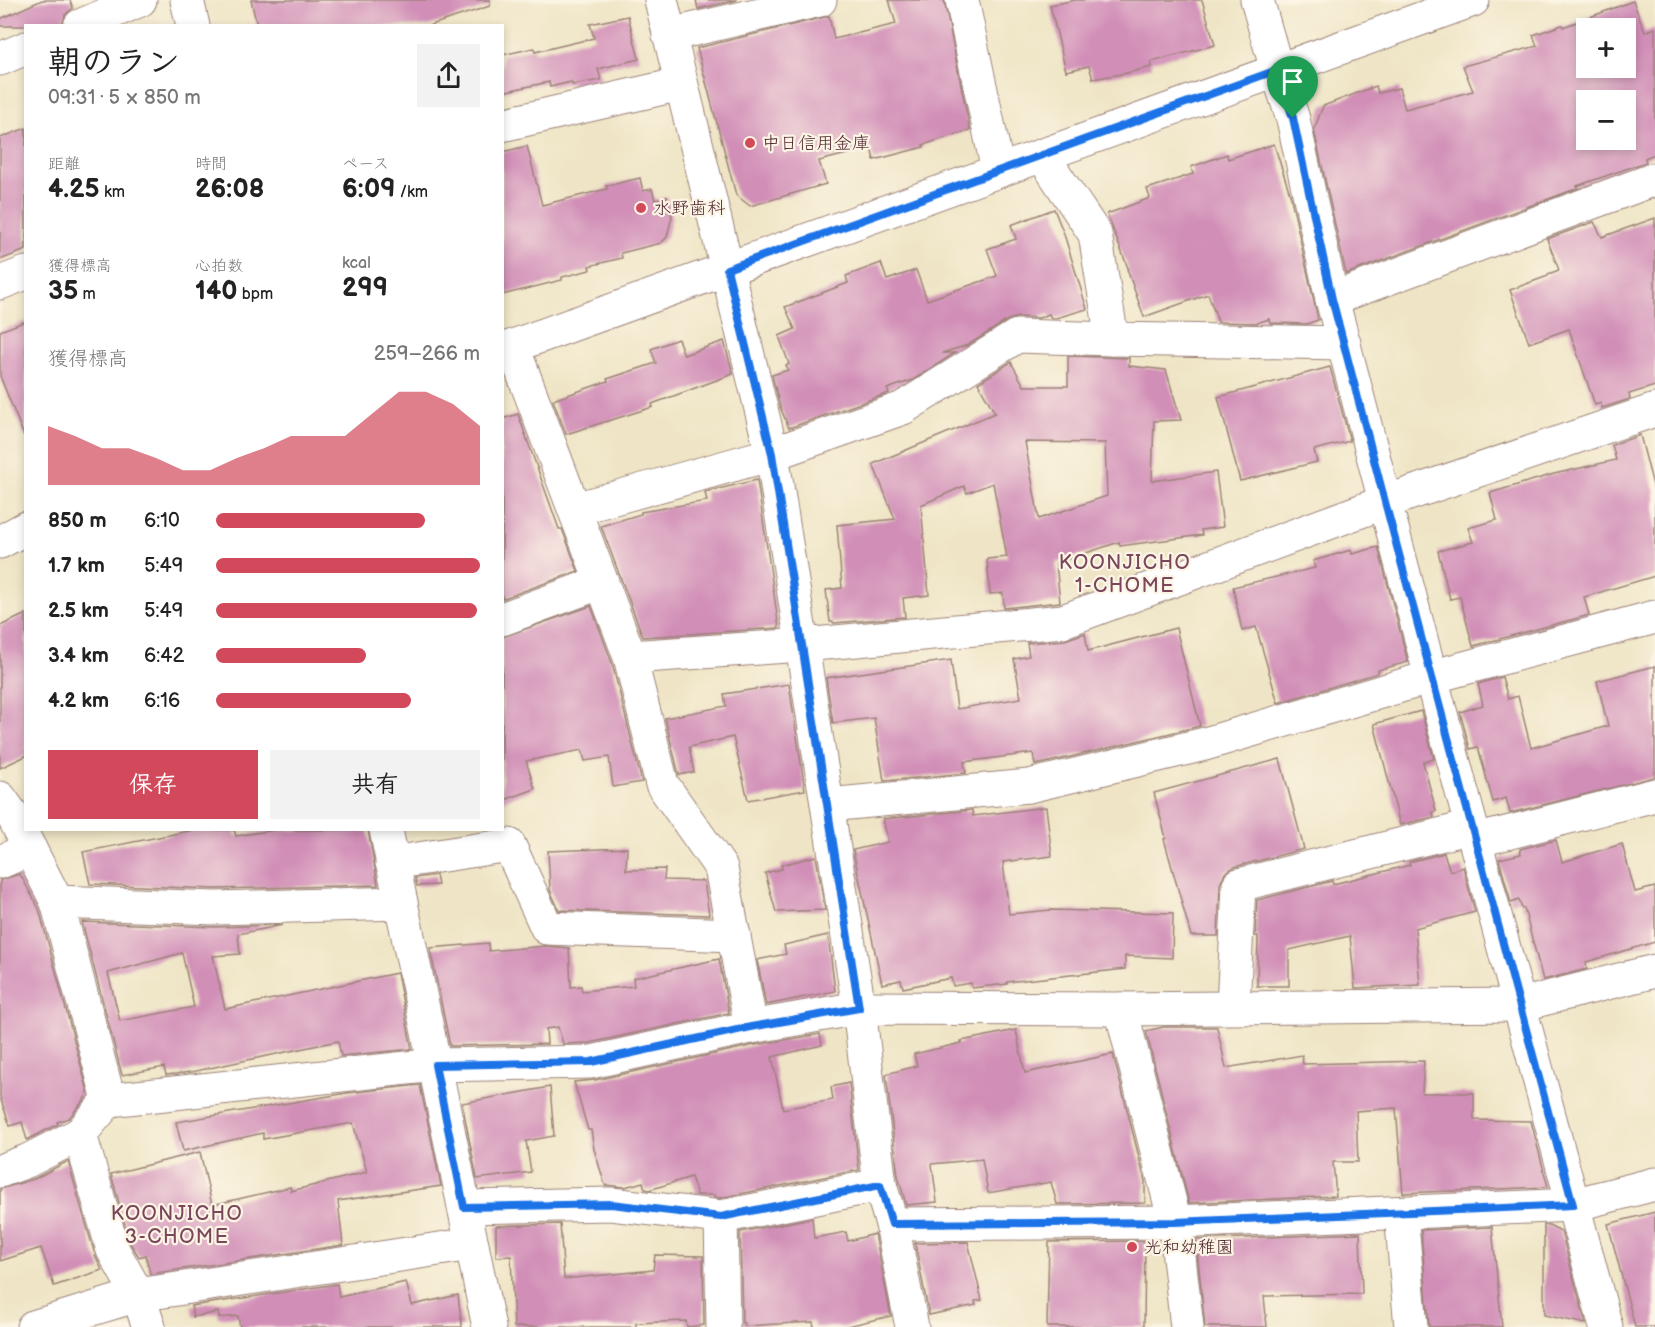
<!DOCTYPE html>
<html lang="ja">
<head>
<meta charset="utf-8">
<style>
	:root { --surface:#fff; --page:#f2f2f2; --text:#222; --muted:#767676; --accent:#d1495b }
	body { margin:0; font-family:"Balsamiq Sans","Klee One",sans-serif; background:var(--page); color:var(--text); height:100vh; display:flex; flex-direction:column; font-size:22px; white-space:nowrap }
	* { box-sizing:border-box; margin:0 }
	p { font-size:20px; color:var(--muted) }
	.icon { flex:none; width:33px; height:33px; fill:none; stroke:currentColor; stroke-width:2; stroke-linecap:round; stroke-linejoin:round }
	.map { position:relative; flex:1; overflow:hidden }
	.sheet { position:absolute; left:24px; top:24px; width:480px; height:807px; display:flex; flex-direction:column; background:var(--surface); border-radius:0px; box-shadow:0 3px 9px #0003 }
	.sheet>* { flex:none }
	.fabs { position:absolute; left:1576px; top:18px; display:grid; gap:12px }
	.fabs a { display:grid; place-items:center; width:60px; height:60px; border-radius:0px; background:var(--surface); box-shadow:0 3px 9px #0003; font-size:30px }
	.pin { position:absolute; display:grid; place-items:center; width:51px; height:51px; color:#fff; margin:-62px -26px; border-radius:50% 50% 50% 0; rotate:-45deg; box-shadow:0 0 6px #0007 }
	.pin .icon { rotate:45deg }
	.round { display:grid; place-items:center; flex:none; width:63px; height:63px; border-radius:0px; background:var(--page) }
	.headline { display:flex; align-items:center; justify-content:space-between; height:102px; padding:0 24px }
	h1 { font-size:33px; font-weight:600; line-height:45px }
	.stats { display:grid; grid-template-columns:repeat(3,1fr); gap:9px; height:102px; padding:6px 24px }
	.stats div { display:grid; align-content:center }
	.stats b { font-size:26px; font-weight:600 }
	.stats small { font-size:16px; font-weight:400 }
	.stats p { font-size:16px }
	.chart { height:168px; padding:12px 24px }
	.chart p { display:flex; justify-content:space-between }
	.chart svg { width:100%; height:108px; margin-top:6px; fill:var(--accent); opacity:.7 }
	.action { display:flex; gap:12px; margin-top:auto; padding:12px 24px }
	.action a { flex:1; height:69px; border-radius:0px; background:var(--accent); color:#fff; font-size:24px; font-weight:600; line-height:69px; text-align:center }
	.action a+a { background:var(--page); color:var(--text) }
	ul { padding:0 24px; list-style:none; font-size:20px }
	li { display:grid; grid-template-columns:96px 72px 1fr; align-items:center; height:45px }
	li i { height:15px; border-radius:8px; background:var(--accent) }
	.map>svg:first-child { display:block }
</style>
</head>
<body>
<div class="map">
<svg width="1655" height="1327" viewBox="0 0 1655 1327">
	<rect width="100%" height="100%" fill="#fcf5e5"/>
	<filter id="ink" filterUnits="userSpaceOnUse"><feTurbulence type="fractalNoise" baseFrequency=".0167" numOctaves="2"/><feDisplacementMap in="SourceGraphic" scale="12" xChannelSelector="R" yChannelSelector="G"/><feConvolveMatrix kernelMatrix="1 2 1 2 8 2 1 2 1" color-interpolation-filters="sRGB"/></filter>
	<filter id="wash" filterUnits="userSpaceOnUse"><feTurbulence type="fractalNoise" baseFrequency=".008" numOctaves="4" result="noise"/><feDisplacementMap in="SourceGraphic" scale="24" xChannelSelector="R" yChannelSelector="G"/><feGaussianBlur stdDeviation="1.35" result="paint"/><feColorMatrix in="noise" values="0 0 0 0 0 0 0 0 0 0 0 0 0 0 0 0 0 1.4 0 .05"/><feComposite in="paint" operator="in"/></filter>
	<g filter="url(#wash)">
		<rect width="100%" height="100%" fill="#efe5c6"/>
		<g id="blocks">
			<g fill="#d18eb7" fill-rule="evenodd">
				<polygon points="42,0 70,0 73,8 65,15 62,26 0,26 0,19"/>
				<polygon points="251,0 490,0 490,6 428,26 257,26"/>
				<polygon points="696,0 737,0 698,9"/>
				<polygon points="889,0 944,0 970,130 923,145 924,147 874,160 871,148 819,161 826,184 750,206 736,195 697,48 829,16 834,39 896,24"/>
				<polygon points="1076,0 1202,0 1215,45 1151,62 1152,67 1127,73 1093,79 1089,66 1066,71 1050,5"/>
				<path d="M1633,1l12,31 10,-4v126l-10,4 1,4 -69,24 1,2 -232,86 -32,-144 9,-24 53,-20 2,7 21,-5 6,21 68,-18 -10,-25 74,-20 -4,-11 29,-10 1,2zM1587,28h39v40h-39zM1587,100h39v40h-39z"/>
				<polygon points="628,16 639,59 598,69 601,80 572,85 571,82 550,87 549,82 502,92 502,55 534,48 535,52 594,38 590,24"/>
				<polygon points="26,128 26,250 0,260 0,138"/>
				<polygon points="1274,144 1290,194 1318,320 1307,324 1270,323 1269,319 1257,323 1218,322 1208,294 1144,317 1127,269 1128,268 1107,214 1150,198 1147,189 1193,174 1191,167 1227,154 1228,159"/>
				<polygon points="527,146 542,205 607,189 606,186 640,178 643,191 652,189 655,200 667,197 672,216 667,237 661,243 621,253 622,258 589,266 590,270 562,277 562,280 502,295 502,152"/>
				<polygon points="1054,209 1064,234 1087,309 1056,318 1051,318 1049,314 1039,318 1018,317 1008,320 968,345 942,353 955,353 913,380 887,389 889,393 789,428 780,407 772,375 788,370 786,365 789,364 779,336 795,329 785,307 848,283 846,276 881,263 887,280 916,270 927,300 997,276 987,249 1016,239 1011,225"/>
				<polygon points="1655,218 1655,386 1629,394 1630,399 1602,408 1601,403 1595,405 1569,329 1529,343 1510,290 1548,276 1548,274 1559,270 1547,239 1594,222 1602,237"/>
				<polygon points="26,321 26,436 24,436 0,376 0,331"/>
				<polygon points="678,339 684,355 724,341 733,374 652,404 653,407 566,434 553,400 608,381 607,379 656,363 651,349"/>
				<path d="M1068,356l61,2v8l37,4 15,50 -27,1 -2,60 64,-9 7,55 -22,3 1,5 -82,11 -1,-4 -63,21 4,39 -56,6 -1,-15 -13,1 -3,-35 20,-2 -14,-74 -26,10 -3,-7 -43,19 8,90 -26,3 2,19 -71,6 -1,-1h-3l-4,-32 16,-2 -5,-63 58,-6 -22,-55 122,-51 -17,-30 33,-21 13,24h44zM1025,442l80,1 2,53 -68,23z"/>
				<polygon points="1330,367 1350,441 1314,450 1317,462 1240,481 1218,397"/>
				<polygon points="518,414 559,529 562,529 578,571 502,599 502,419"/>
				<polygon points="1640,435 1655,493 1655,576 1584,597 1589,615 1473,646 1460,597 1450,599 1438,551 1473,542 1468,528 1497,520 1490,493 1554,474 1616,460 1612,445"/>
				<polygon points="757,480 779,628 643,637 601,526 641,514 641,512 707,501 705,492"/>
				<polygon points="1378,547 1408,662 1378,670 1378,673 1278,703 1256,627 1242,631 1233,587 1315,568 1313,561 1351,550 1352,554"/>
				<polygon points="591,606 612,663 642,782 613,787 609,757 585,761 582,750 526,761 535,789 502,801 502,637"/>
				<polygon points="26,614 26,756 0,768 0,626"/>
				<polygon points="1176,628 1200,726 1045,763 1035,765 1033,753 964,762 966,773 884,781 874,718 833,723 826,678 951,660 957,709 1021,698 1014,659 1029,656 1027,643 1065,640 1085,633 1088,651"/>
				<polygon points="1655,666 1655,777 1510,813 1506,798 1493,802 1478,747 1470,749 1460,712 1483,705 1478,684 1502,677 1508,699 1518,696 1531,748 1608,726 1597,681"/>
				<polygon points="789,684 805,790 748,800 733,737 689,747 694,772 679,775 665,718 726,706 724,694"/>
				<polygon points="1421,711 1434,759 1423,762 1436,811 1433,812 1434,817 1400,825 1374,724"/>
				<polygon points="1280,759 1304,849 1234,867 1225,873 1220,884 1218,936 1191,936 1164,839 1166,838 1154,793"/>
				<polygon points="1046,807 1052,856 1003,862 1009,914 1051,910 1173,913 1172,958 1125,956 1125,969 1007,982 1007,984 972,988 971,983 953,986 951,978 903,988 901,980 882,984 853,850 888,842 883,819 972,810 973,816"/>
				<polygon points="194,830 234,830 236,836 275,830 368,830 378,885 215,889 90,884 83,852"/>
				<polygon points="1556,840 1562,862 1622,844 1635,892 1655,887 1655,942 1586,962 1587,969 1543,980 1524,908 1522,909 1519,900 1511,903 1499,859 1521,854 1520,849"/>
				<polygon points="627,848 626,870 665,869 664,880 704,881 709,915 559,910 550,890 548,851"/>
				<polygon points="1444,853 1450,871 1463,867 1475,912 1415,928 1420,985 1355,988 1350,936 1289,950 1289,986 1257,986 1258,936 1255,936 1257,900 1332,881 1333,884 1410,865 1409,862"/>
				<polygon points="816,856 825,910 776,912 765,873 782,869 781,865"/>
				<polygon points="20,874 39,909 88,1092 84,1100 69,1118 57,1122 58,1124 27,1140 22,1122 10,1126 0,1097 0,880"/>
				<polygon points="436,875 438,885 417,886 415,878"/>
				<path d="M82,922l132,5 69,-2 -45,9 2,20 -27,2 12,53 172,-36 15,76 -71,7 -3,-15 -147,31 -25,3 -2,-8 -42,8zM182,953l12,54 -74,14 -12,-48z"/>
				<polygon points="828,935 835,991 766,1005 757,960 786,954 784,945"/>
				<polygon points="488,943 489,951 545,946 569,948 571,987 581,986 582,991 634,986 633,978 719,959 729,1013 589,1043 563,1044 558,1027 546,1029 547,1044 450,1046 430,948"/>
				<polygon points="1163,1027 1217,1027 1226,1068 1302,1055 1303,1064 1424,1061 1422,1093 1474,1093 1474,1120 1531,1121 1548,1187 1403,1193 1396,1108 1356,1111 1358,1162 1333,1162 1336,1196 1189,1203 1146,1031"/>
				<polygon points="1016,1030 1025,1073 1113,1054 1145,1181 1145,1203 1057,1204 1051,1182 988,1193 982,1159 932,1164 937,1202 906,1205 898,1176 886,1074 917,1066 914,1054 962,1043 961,1041"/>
				<polygon points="820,1034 822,1045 772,1057 783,1109 833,1100 831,1087 849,1083 859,1170 720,1198 714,1197 714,1195 697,1195 691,1177 649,1190 645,1189 643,1182 625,1187 605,1185 594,1149 591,1130 588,1130 574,1082 595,1080 755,1045"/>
				<polygon points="420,1085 441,1186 338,1201 343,1245 150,1274 146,1255 139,1257 130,1243 111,1174 200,1152 212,1205 290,1187 291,1191 367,1172 353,1123 263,1139 263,1133 183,1151 176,1122 347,1093"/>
				<polygon points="550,1087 554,1136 526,1141 531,1172 477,1179 462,1103"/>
				<polygon points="68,1161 95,1255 102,1270 54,1286 41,1248 0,1261 0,1189 34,1179"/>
				<polygon points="1655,1212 1655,1327 1635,1327 1608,1224"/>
				<polygon points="812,1218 814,1238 846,1232 848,1241 875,1234 891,1316 843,1327 814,1327 813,1322 744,1326 744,1323 742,1323 740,1232"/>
				<polygon points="560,1224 564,1279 653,1270 655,1255 703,1256 704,1325 687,1327 686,1321 636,1323 636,1327 514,1327 511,1256 496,1257 496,1226"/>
				<polygon points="1544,1225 1549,1225 1561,1231 1586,1324 1544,1315"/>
				<polygon points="1492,1227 1502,1327 1429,1327 1421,1230"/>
				<polygon points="1360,1233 1362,1294 1264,1296 1267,1327 1205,1327 1196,1240"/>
				<polygon points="1145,1241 1144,1327 1047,1327 1049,1242"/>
				<polygon points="968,1242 982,1300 975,1301 976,1305 929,1315 915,1243"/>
				<polygon points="406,1282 412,1305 458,1295 462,1327 240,1327 238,1316 219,1318 218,1312 193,1317 191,1306 337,1284 339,1297"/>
			</g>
		</g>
	</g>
	<g filter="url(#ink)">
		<use href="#blocks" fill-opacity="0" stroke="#9c8278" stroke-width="1.5"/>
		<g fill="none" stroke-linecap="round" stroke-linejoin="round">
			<defs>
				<g id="minor">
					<polyline points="187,0 193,26"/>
					<polyline points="962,0 998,171"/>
					<polyline points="1257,0 1277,70 1293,119 1332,299 1431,677 1606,1327"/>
					<polyline points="80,26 140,0"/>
					<polyline points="669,35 820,0"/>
					<polyline points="0,59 26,48"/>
					<polyline points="502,125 681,84"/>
					<polyline points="1042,155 1095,234 1112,339 1344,343"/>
					<polyline points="727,269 772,454 859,1008 880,1185 892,1224 912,1327"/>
					<polyline points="0,283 26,273"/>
					<polyline points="1332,299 1655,179"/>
					<polyline points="513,347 630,657 662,784 721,868 751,1027"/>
					<polyline points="575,509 772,454 903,408 1017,336 1112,339"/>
					<polyline points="502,619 602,582"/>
					<polyline points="630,657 803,645 1063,621 1385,502 1655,410"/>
					<polyline points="0,798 13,816 57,902 109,1100 80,1134 113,1250 138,1295 149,1327"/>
					<polyline points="828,805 1029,786 1205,744 1431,677 1655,617"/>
					<polyline points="386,830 489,1327"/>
					<polyline points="1475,841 1655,795"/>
					<polyline points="0,862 30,849"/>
					<polyline points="392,863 509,845 547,928 734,935"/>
					<polyline points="57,902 215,908 401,903"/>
					<polyline points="1233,1007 1239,885 1471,827"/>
					<polyline points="1121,1009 1175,1222 1187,1327"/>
					<polyline points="109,1100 435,1065 591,1062 751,1027 859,1008 1121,1009 1519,1005 1655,971"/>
					<polyline points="0,1171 27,1161 80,1134"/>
					<polyline points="464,1207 611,1204 721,1217 880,1185"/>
					<polyline points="1401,1213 1411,1327"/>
					<polyline points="721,1217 723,1327"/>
					<polyline points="892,1224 1175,1222 1573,1205 1655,1184"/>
					<polyline points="33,1327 138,1295 472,1244"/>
				</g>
				<g id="tertiary">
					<polyline points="661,0 727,269"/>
					<polyline points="502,350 1473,0"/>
					<polyline points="0,542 26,528"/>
				</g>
			</defs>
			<use href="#minor" stroke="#9c8278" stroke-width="35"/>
			<use href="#tertiary" stroke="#9c8278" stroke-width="35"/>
			<use href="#minor" stroke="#fff" stroke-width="33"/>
			<use href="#tertiary" stroke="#fff" stroke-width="33"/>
		</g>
	</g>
	<g fill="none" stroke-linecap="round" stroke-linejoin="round" filter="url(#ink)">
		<defs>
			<polygon id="route" points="1277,70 1293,118 1332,299 1385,502 1573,1205 1175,1222 892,1224 880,1185 721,1217 611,1204 464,1207 435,1065 591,1062 751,1027 859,1008 772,454 727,269"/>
		</defs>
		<use href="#route" stroke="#fff" stroke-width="12"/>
		<use href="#route" stroke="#1a73e8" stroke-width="8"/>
	</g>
	<g fill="#d1495b" stroke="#fcf5e5" stroke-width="2">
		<circle cx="750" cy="143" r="6"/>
		<circle cx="641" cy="208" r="6"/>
		<circle cx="1132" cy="1247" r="6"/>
	</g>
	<g text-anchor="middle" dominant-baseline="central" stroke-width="4.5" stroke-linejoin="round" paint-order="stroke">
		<g font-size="18" fill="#4a1f2b" stroke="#fcf5e5" text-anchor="start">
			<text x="762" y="143">中日信用金庫</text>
			<text x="653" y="208">水野歯科</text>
			<text x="1144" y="1247">光和幼稚園</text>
		</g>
		<g font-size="20" letter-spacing="1.5" fill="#79465c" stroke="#fcf5e5">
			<text x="1125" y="563">KOONJICHO<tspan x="1125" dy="23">1-CHOME</tspan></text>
			<text x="177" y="1214">KOONJICHO<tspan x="177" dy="23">3-CHOME</tspan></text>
		</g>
	</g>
</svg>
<div class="fabs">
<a>+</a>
<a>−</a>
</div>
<div class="pin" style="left:1293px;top:118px;background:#1e9e55"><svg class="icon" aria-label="arrive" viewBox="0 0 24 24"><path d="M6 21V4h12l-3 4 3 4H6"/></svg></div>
<section class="sheet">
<div class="headline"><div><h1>朝のラン</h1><p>09:31 · 5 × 850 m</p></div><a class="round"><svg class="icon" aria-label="share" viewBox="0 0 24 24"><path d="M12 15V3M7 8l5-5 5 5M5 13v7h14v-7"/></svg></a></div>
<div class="stats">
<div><p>距離</p><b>4.25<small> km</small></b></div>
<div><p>時間</p><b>26:08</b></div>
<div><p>ペース</p><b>6:09<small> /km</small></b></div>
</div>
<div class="stats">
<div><p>獲得標高</p><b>35<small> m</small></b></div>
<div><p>心拍数</p><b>140<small> bpm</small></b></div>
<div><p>kcal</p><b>299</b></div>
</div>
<div class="chart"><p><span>獲得標高</span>259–266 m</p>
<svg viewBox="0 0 160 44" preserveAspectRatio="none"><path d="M0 44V20L10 24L20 29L30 29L40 33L50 38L60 38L70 33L80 29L90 24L100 24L110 24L120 15L130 6L140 6L150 11L160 20V44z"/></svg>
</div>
<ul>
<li><b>850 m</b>6:10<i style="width:79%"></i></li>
<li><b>1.7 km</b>5:49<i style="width:100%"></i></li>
<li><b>2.5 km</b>5:49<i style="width:99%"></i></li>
<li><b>3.4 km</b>6:42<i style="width:57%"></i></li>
<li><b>4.2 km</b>6:16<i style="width:74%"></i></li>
</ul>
<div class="action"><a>保存</a><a>共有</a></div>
</section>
</div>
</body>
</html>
